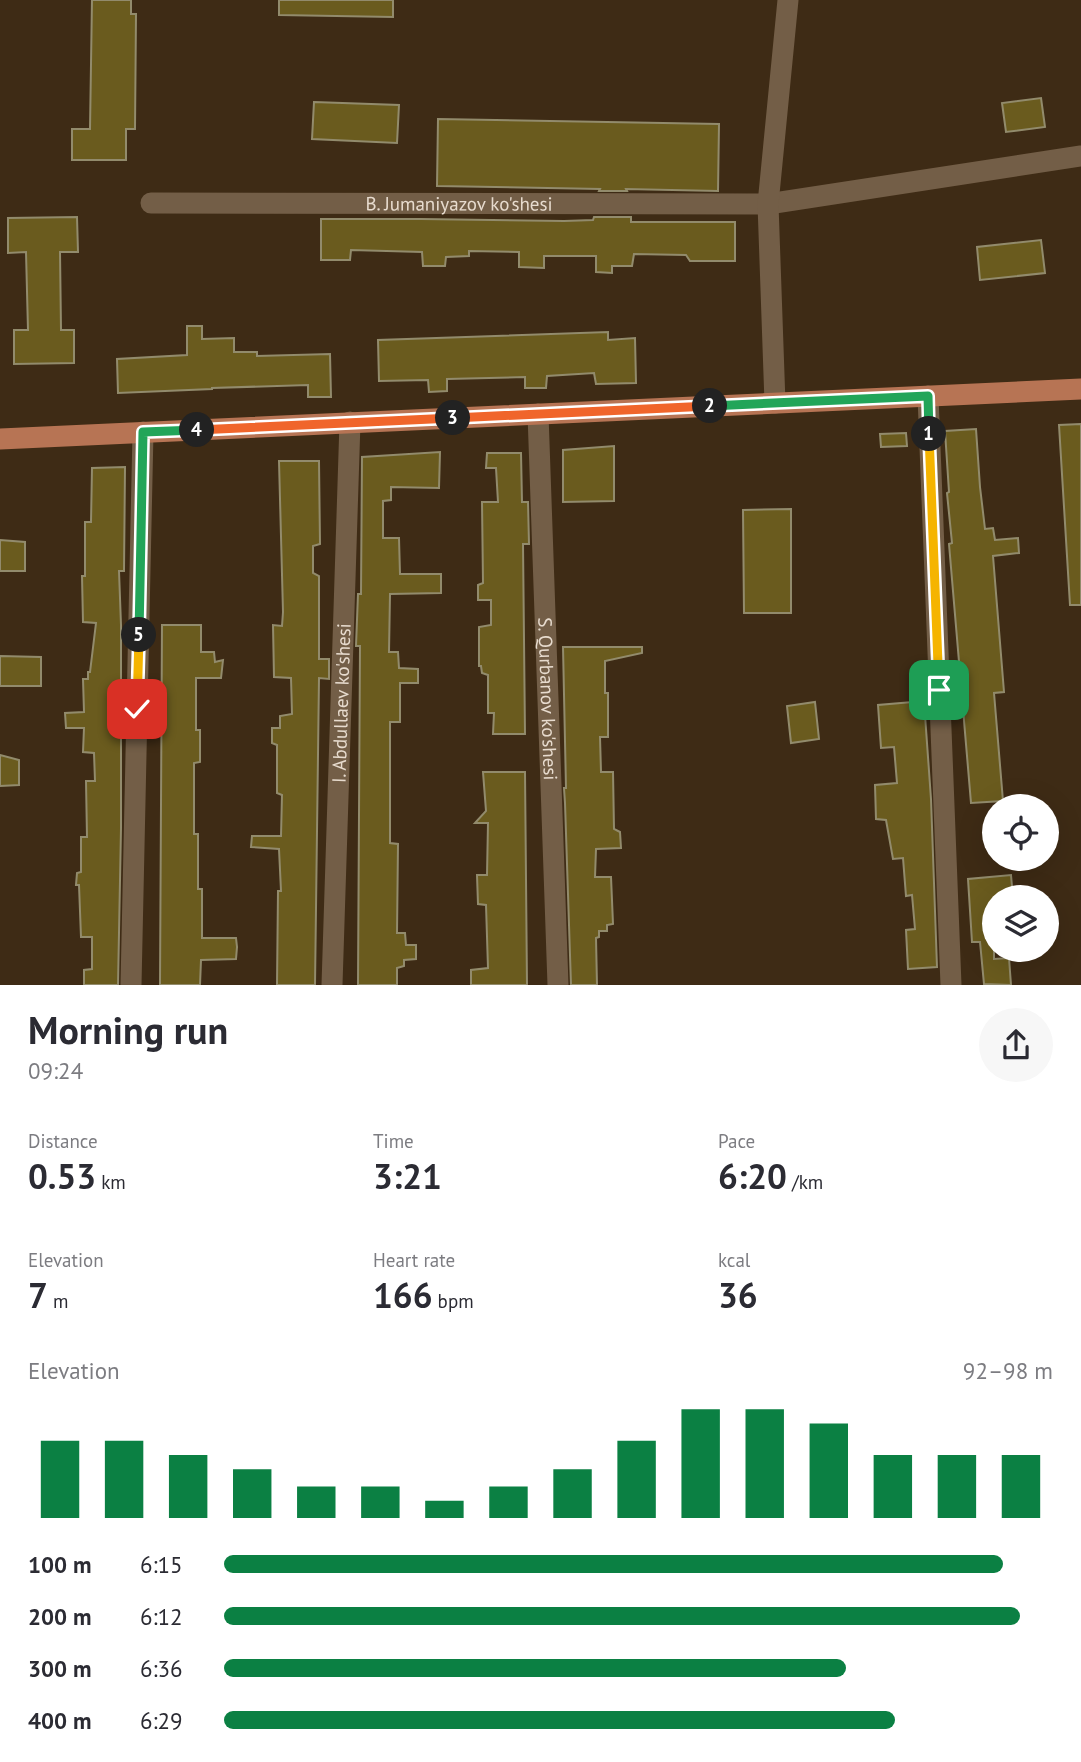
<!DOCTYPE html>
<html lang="en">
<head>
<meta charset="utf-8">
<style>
	:root { --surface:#fff; --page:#f7f7f7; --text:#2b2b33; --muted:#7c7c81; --accent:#0b8043 }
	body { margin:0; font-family:"PT Sans",sans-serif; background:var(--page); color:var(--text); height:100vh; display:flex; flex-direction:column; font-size:26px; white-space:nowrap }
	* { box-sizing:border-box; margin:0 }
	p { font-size:23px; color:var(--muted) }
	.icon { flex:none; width:38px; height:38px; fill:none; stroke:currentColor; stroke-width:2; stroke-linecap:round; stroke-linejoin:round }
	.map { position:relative; height:985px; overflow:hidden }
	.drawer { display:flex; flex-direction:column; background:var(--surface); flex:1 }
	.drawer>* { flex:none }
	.buttons { position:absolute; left:982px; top:794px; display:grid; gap:14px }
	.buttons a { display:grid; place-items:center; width:77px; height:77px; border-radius:50%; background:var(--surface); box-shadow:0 7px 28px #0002; font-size:35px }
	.pin { position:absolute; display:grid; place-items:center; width:60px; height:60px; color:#fff; margin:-30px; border-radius:14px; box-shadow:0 4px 10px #0006 }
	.km { position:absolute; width:35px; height:35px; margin:-18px; border-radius:50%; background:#222; color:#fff; font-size:19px; line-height:35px; text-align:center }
	.round { display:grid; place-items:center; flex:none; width:74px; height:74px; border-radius:37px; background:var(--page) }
	.summary { display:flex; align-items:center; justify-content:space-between; height:119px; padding:0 28px }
	h1 { font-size:38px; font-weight:700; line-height:52px }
	.metrics { display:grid; grid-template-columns:repeat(3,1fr); gap:10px; height:119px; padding:7px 28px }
	.metrics div { display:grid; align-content:center }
	.metrics b { font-size:35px; font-weight:700 }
	.metrics small { font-size:19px; font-weight:400 }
	.metrics p { font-size:19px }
	.chart { height:196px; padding:14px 28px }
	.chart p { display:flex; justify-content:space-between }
	.chart svg { width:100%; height:126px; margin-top:7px; stroke:var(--accent); stroke-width:6 }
	ul { padding:0 28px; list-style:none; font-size:23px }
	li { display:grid; grid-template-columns:112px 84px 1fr; align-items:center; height:52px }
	li i { height:18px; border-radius:9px; background:var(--accent) }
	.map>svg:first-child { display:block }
</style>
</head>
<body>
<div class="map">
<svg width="1081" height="985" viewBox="0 0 1081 985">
	<rect width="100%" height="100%" fill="#3e2b15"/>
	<g fill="#6a5b1e" stroke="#928b6c" stroke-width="2">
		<polygon points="92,0 131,0 131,14 136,14 135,129 126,129 126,160 72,160 72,129 90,129"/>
		<polygon points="279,0 393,0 393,17 279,15"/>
		<polygon points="1041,98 1045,127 1006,132 1002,103"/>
		<polygon points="314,102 399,105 397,143 312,139"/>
		<polygon points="438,119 719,124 718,191 626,189 627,191 599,191 600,189 437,186"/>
		<polygon points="77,217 78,252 60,252 61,330 74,330 74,363 14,364 14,330 28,330 26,252 8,253 8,218"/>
		<polygon points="594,217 631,217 631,222 735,222 735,261 690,261 686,255 634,254 632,266 612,266 612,273 596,272 596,256 544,256 544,268 519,267 519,252 469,251 469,256 446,257 445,266 423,266 422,252 351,250 350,260 321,260 321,219 421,219 564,221 593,220"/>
		<polygon points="1041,240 1045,273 980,280 977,247"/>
		<polygon points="187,326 202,326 202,339 234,338 234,352 257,352 257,356 330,354 331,397 308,397 308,385 212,388 212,389 118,393 117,359 187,355"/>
		<polygon points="608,332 608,340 635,338 636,383 596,384 594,373 547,376 546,388 525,388 525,377 447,379 447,391 429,392 428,380 379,381 378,340"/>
		<polygon points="1081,424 1081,605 1070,605 1059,425"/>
		<polygon points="976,429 980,487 985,529 993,528 995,540 1018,538 1019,553 993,556 1004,692 994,693 1003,801 971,803 949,544 952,543 947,493 949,492 945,431"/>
		<polygon points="906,433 907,446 881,447 880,434"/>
		<polygon points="614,446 614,501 563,502 563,450"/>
		<polygon points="440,452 439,488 391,487 391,500 383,501 383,538 399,538 400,574 441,574 441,593 390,594 389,652 398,652 399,668 418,669 418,683 400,683 400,722 390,722 390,843 398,844 397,933 405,933 406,945 416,945 416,959 404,960 404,966 397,968 397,985 358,985 360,646 356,646 358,594 361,594 362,457"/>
		<polygon points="487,453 521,453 522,502 528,502 529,544 523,544 525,734 493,734 494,713 488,713 488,675 482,673 481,666 479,666 479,627 491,625 491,600 478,600 478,585 483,583 482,502 498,502 496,468 486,468"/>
		<polygon points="279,461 319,461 320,544 313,546 313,573 319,576 319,659 329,659 329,679 319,678 315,985 277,985 278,891 281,891 279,849 251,847 252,836 281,836 282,795 277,793 277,745 272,743 272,728 280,728 280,716 292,714 291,678 274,677 273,625 282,626 283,612"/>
		<polygon points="125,467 124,571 119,571 121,625 121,828 118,985 84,985 84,970 92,969 92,937 81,937 79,885 76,885 77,873 81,872 81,837 87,837 86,781 95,781 94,753 83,752 84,728 66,728 65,713 84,712 83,679 88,679 88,672 90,672 96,623 83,622 82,576 85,576 85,522 91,522 92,468"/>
		<polygon points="791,509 791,613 744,613 743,510"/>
		<polygon points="0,540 25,542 25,571 0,571"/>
		<polygon points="162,625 201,625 201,652 214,652 215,662 223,660 221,678 196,678 196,730 200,730 200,762 194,763 194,834 198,834 198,889 202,889 202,938 236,938 237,947 236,959 201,960 200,985 160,985"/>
		<polygon points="563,647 642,647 642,653 605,661 605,693 608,693 608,737 600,737 601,772 613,772 614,829 620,832 621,848 596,849 595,877 611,877 613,924 607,925 607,931 599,931 599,937 596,938 597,985 571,985 565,803 564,788 566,788"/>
		<polygon points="0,656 41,657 41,686 0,686"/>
		<polygon points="924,701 931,799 937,967 908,969 906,930 915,929 912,895 906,896 903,858 893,859 886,820 876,819 875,785 897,783 894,747 881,748 878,705"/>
		<polygon points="815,702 819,739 791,743 787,706"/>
		<polygon points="0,755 19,760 19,785 0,786"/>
		<polygon points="483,772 525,772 527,985 471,985 471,970 488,968 486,905 478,904 477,875 487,875 488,823 475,823 486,811"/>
		<polygon points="1011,875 1013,898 994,898 994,959 1009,958 1011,985 984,984 980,942 972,942 968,879"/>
	</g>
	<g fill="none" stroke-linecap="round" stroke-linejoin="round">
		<g stroke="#735e47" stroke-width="21">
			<path id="s1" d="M151,203l617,1 313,-48"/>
			<polyline points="928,396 951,985"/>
			<polyline points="775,403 768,204 788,0"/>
			<path id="s2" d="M538,414l20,571"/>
			<polyline points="131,985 143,432"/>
			<path id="s3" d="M332,985l18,-563"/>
		</g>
		<polyline stroke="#b77454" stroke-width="21" points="0,439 1081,389"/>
	</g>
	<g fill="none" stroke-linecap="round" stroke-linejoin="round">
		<defs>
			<polyline id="split-1" points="929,434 939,690"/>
			<polyline id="split-2" points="710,406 928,396 929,434"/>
			<polyline id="split-3" points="453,418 710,406"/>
			<polyline id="split-4" points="197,430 453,418"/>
			<polyline id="split-5" points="139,635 143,432 197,430"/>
			<polyline id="split-6" points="137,709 139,635"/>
		</defs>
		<use href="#split-1" stroke="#fff" stroke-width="14"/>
		<use href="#split-2" stroke="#fff" stroke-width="14"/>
		<use href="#split-3" stroke="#fff" stroke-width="14"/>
		<use href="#split-4" stroke="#fff" stroke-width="14"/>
		<use href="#split-5" stroke="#fff" stroke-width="14"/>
		<use href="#split-6" stroke="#fff" stroke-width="14"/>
		<use href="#split-1" stroke="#f5b400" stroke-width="9"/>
		<use href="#split-2" stroke="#22a559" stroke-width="9"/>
		<use href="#split-3" stroke="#f0652b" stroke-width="9"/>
		<use href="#split-4" stroke="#f0652b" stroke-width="9"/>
		<use href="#split-5" stroke="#22a559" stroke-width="9"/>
		<use href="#split-6" stroke="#f5b400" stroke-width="9"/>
	</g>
	<g text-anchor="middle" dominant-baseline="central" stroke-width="5" stroke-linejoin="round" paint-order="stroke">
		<g font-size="19" fill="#e7dbce" stroke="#1e150c">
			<text stroke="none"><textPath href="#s1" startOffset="308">B. Jumaniyazov ko'shesi</textPath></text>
			<text stroke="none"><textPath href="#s2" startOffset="285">S. Qurbanov ko'shesi</textPath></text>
			<text stroke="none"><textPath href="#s3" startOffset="282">I. Abdullaev ko'shesi</textPath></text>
		</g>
	</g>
</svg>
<div class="buttons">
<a><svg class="icon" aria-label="locate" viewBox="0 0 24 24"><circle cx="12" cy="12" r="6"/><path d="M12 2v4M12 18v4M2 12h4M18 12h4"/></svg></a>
<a><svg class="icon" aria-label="layers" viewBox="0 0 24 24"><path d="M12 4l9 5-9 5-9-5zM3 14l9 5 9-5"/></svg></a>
</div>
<div class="pin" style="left:939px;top:690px;background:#1e9e55"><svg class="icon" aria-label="arrive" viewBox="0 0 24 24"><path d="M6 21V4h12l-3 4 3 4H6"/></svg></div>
<div class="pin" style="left:137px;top:709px;background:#d93025"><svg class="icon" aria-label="check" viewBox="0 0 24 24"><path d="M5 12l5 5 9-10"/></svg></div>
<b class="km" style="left:929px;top:434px">1</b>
<b class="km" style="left:710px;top:406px">2</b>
<b class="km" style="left:453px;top:418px">3</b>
<b class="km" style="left:197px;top:430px">4</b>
<b class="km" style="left:139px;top:635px">5</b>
</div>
<section class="drawer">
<div class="summary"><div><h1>Morning run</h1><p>09:24</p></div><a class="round"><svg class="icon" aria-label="share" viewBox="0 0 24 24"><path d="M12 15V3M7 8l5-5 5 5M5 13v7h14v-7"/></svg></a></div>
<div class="metrics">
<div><p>Distance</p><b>0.53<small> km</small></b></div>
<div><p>Time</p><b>3:21</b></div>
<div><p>Pace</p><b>6:20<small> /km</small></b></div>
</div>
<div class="metrics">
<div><p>Elevation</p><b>7<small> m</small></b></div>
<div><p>Heart rate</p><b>166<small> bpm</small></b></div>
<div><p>kcal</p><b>36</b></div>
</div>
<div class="chart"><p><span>Elevation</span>92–98 m</p>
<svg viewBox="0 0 160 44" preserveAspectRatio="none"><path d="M5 44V17M15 44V17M25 44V22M35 44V27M45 44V33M55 44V33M65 44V38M75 44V33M85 44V27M95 44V17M105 44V6M115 44V6M125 44V11M135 44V22M145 44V22M155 44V22"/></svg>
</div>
<ul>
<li><b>100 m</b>6:15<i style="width:94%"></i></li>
<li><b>200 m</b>6:12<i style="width:96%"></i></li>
<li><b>300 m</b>6:36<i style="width:75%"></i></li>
<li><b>400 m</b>6:29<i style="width:81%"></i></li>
</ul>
</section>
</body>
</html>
